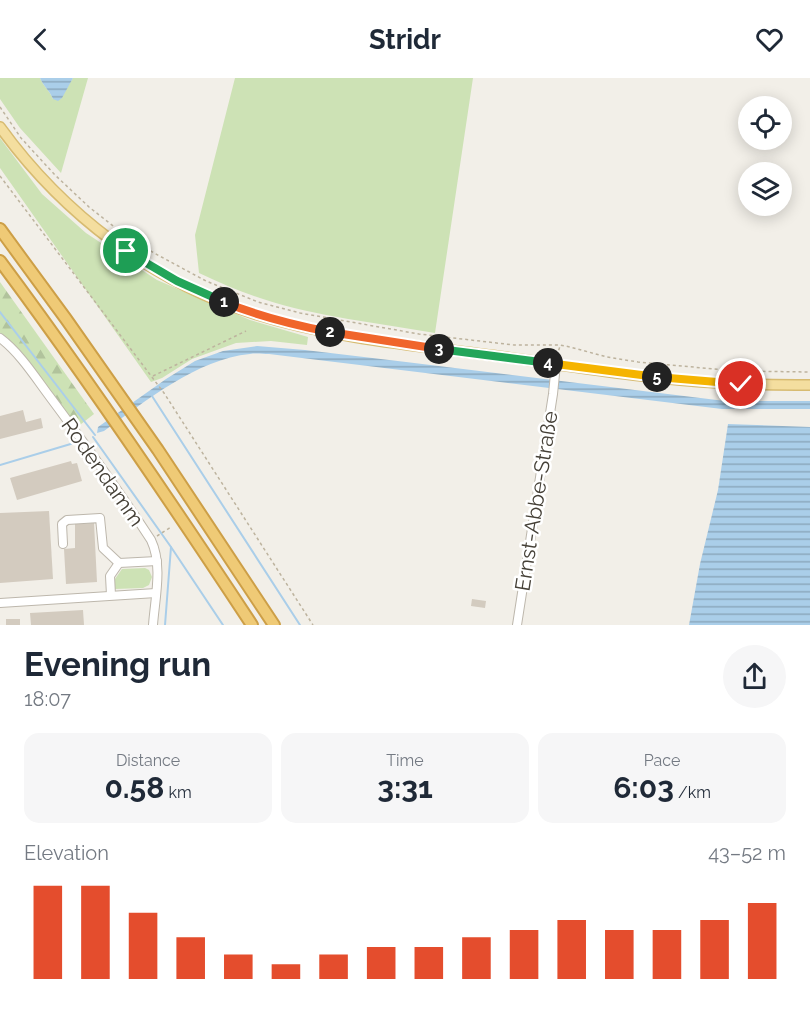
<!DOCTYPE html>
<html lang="en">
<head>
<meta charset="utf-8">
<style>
	:root { --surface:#fff; --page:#f6f6f7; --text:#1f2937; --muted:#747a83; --accent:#e44d2d }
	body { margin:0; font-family:Raleway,sans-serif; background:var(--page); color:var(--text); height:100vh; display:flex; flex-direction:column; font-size:22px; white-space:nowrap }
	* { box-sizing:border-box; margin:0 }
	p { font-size:20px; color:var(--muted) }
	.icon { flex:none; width:33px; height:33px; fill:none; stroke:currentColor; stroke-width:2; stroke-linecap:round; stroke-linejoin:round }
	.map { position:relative; height:547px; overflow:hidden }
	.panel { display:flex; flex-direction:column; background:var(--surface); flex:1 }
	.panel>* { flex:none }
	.controls { position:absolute; left:738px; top:18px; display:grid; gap:12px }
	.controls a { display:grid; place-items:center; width:54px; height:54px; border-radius:50%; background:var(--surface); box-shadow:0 3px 15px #0003; font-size:30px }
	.pin { position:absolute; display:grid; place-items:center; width:51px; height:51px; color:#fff; margin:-26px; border:3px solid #fff; border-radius:50%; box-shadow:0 2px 6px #0007 }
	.km { position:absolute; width:30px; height:30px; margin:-15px; border-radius:50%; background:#222; color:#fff; font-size:16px; line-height:30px; text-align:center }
	.round { display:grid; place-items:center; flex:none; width:63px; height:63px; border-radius:32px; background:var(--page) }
	.head { display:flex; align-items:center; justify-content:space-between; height:102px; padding:0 24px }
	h1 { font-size:33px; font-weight:700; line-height:45px }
	.figures { display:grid; grid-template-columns:repeat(3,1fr); gap:9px; height:102px; padding:6px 24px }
	.figures div { display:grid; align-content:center; border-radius:15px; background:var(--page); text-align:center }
	.figures b { font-size:30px; font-weight:700 }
	.figures small { font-size:16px; font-weight:400 }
	.figures p { font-size:16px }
	.chart { height:168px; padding:12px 24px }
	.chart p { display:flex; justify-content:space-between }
	.chart svg { width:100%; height:108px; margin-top:6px; stroke:var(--accent); stroke-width:6 }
	header { display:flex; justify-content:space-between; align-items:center; height:78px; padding:0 24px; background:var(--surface); font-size:27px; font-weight:700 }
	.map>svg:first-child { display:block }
</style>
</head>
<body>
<header><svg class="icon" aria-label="back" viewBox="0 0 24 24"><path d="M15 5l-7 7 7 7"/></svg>Stridr<svg class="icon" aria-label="heart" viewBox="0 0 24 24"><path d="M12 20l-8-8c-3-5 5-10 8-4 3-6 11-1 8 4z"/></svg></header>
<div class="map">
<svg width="810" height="547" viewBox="0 0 810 547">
	<defs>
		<pattern id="forest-firs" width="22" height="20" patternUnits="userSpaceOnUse" patternTransform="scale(1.5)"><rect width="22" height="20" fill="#cde2b5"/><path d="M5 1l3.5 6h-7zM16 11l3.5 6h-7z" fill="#b1c39c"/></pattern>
		<pattern id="water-rules" width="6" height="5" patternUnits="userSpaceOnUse" patternTransform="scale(1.5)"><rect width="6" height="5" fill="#aacee9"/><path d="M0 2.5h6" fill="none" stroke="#8ca9be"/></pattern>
	</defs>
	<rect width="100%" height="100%" fill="#f2efe8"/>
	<g fill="#cde2b5">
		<path d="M0,0h40c3,8 10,13 13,21l12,-8 8,-13h15l-27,95 -41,-45 -20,-29z"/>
		<path d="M235,0h238l-38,255c-56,-10 -118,-16 -172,-34 -22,-7 -43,-16 -64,-26l-4,-38z"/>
		<polygon points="0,60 42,116 86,155 157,202 250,242 308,259 307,267 271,263 236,265 192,281 162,300 151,304 0,90"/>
		<polygon points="145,490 149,492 152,499 149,507 143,510 115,511 115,501 122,491"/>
	</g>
	<polygon fill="url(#forest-firs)" points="0,204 94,336 76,350 0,258"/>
	<g fill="url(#water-rules)">
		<path d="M40,0h33l-11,20 -4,3 -5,-2c-3,-8 -10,-13 -13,-21z"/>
		<path d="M257,268l48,4 101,12 319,39h85v8h-88l-453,-55c-6,0 -13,-1 -19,0 -53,5 -104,47 -146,77l-7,2 1,-6 68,-48 29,-18 28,-10z"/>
		<polygon points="728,346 810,349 810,547 689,547 700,486 718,412"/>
	</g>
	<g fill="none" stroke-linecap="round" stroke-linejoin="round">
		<g stroke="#aacee9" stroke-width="2">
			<polyline points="0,234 95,357"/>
			<polyline points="152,318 300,547"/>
			<polyline points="93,359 171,469 165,547"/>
			<polyline points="0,387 74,365"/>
			<polyline points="171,469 223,547"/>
		</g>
	</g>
	<g fill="#d3cbbf">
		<polygon points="23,332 26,344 41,340 43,350 0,361 0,338"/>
		<polygon points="71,383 72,386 77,385 82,403 17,422 10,400"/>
		<polygon points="49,433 53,501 0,505 0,435"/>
		<polygon points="94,445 97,504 66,506 64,471 75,470 75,446"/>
		<polygon points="472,521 486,523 485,530 471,528"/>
		<polygon points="83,532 84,547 31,547 30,535"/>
		<rect x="6" y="541" width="14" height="6"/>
	</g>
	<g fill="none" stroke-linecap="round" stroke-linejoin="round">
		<defs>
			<g id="minor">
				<path d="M0,260c20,15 35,39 50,59 35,47 69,94 101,143 12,25 4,58 2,85"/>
				<polyline points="63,466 62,446 67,442 100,440 103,470 119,485"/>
				<polyline points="111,517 110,498 119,485 157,483"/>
				<polyline points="0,525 156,515"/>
				<polyline points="517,547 553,316 556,286"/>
			</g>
			<path id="major" d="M0,49c63,87 152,155 255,187 80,25 166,32 249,43 72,10 143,22 216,26 30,2 60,2 90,2"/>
			<g id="highway">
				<polyline points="0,151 66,241 158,372 274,547"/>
				<path d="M0,183c88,118 171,241 252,364"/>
			</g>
		</defs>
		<use href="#minor" stroke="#bdb7ac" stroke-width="10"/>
		<use href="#major" stroke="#d7bb71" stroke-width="12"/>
		<use href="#highway" stroke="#cd9f47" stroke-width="14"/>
		<g stroke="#bdb39e" stroke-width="1.5" stroke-dasharray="3 3" stroke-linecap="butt">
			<polyline points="0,29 21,60 55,97 89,129 117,151 154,175 206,203 258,224 300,235 419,256 514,267 560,267 570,269 607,279 638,284 736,293 810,294"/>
			<polyline points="0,98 164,315 313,547"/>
			<polyline points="557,278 560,268"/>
			<polyline points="153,298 246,253"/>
			<polyline points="157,458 171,449"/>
		</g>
		<use href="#minor" stroke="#fff" stroke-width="8"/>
		<use href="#major" stroke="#f4de9f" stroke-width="9"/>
		<use href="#highway" stroke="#efca76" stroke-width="10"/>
	</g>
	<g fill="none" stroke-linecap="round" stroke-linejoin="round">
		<defs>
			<polyline id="split-1" points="126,173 177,203 224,224"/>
			<path id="split-2" d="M224,224c34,14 70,23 106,30"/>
			<polyline id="split-3" points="330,254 439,271"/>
			<polyline id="split-4" points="439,271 548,285"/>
			<polyline id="split-5" points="548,285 657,299"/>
			<polyline id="split-6" points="657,299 741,306"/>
		</defs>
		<use href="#split-1" stroke="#fff" stroke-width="12"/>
		<use href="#split-2" stroke="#fff" stroke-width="12"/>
		<use href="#split-3" stroke="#fff" stroke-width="12"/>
		<use href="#split-4" stroke="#fff" stroke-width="12"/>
		<use href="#split-5" stroke="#fff" stroke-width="12"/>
		<use href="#split-6" stroke="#fff" stroke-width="12"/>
		<use href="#split-1" stroke="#22a559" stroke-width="8"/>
		<use href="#split-2" stroke="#f0652b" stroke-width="8"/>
		<use href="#split-3" stroke="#f0652b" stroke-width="8"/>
		<use href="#split-4" stroke="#22a559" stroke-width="8"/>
		<use href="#split-5" stroke="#f5b400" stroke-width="8"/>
		<use href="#split-6" stroke="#f5b400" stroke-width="8"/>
	</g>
	<g text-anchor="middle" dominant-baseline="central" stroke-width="5" stroke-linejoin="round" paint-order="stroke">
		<g font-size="21" fill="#454037" stroke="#fff">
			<text transform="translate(103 394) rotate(55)">Rodendamm</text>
			<text transform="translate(536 423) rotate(-81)">Ernst-Abbe-Straße</text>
		</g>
	</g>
</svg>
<div class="controls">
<a><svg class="icon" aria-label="locate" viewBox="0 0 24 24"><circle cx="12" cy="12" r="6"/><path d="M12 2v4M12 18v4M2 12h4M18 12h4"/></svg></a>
<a><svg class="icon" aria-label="layers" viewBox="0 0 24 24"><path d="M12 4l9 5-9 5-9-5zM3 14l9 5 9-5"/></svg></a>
</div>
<div class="pin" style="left:126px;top:173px;background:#1e9e55"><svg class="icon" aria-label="arrive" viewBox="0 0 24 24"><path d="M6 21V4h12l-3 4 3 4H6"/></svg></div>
<div class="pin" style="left:741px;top:306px;background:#d93025"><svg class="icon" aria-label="check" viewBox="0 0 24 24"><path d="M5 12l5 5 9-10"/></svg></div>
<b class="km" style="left:224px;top:224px">1</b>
<b class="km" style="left:330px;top:254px">2</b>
<b class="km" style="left:439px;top:271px">3</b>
<b class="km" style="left:548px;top:285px">4</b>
<b class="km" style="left:657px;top:299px">5</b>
</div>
<section class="panel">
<div class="head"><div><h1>Evening run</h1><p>18:07</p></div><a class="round"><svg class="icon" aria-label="share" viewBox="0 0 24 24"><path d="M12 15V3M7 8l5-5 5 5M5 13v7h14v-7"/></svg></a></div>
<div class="figures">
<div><p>Distance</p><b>0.58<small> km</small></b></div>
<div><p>Time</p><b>3:31</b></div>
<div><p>Pace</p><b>6:03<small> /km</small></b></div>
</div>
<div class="chart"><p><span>Elevation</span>43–52 m</p>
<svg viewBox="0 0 160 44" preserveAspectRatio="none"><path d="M5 44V6M15 44V6M25 44V17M35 44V27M45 44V34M55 44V38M65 44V34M75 44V31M85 44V31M95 44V27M105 44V24M115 44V20M125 44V24M135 44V24M145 44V20M155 44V13"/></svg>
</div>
</section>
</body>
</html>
